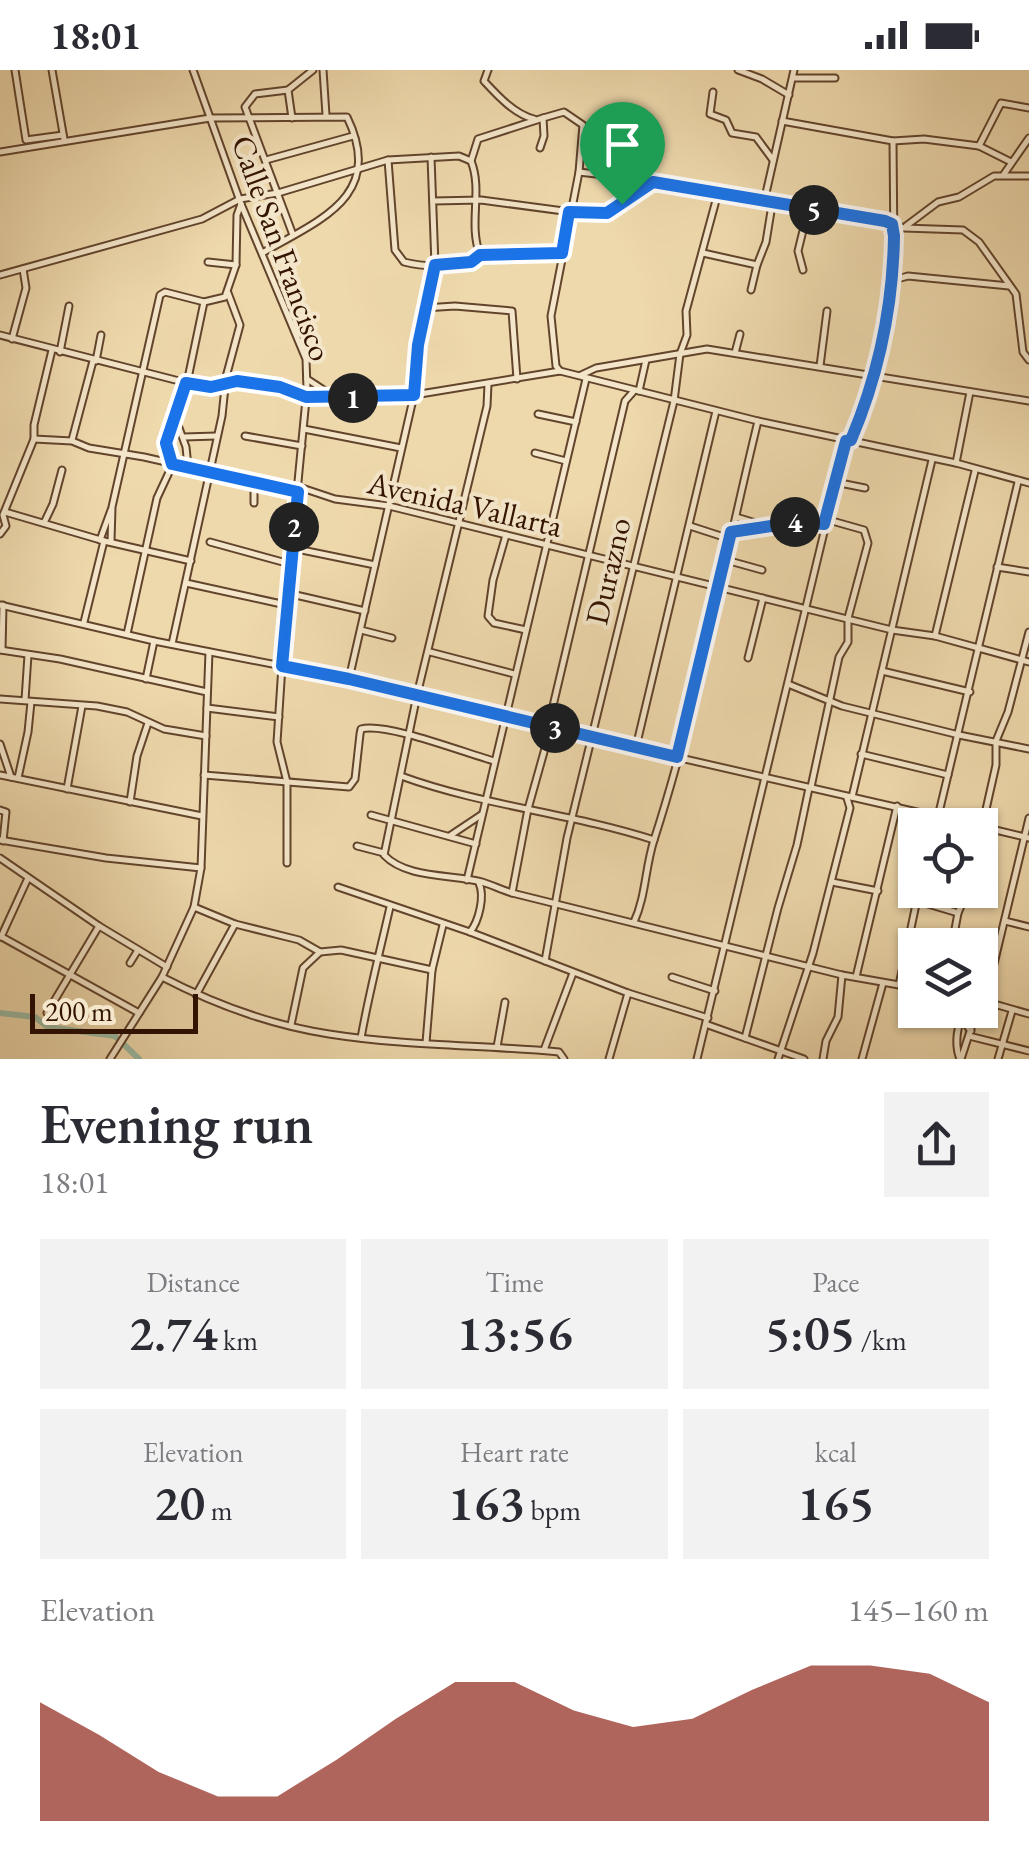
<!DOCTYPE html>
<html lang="en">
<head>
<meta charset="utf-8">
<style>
	:root { --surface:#fff; --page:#f2f2f3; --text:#2b2b33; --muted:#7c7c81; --accent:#8f2418 }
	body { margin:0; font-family:"EB Garamond",serif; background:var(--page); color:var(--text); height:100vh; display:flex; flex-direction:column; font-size:38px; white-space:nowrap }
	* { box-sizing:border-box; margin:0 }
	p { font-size:32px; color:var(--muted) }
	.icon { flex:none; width:55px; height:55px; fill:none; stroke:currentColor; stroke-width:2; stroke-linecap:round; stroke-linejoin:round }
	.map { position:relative; height:989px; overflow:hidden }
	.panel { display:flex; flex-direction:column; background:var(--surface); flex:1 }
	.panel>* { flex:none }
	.tools { position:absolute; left:898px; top:738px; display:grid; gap:20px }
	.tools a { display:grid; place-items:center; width:100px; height:100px; border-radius:0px; background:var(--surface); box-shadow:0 2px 8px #0004; font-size:50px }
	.scale { position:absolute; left:30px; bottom:25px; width:168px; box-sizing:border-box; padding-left:10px; border:5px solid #331301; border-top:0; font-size:28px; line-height:35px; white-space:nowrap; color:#331301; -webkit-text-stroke:8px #f4e6ca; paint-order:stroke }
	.pin { position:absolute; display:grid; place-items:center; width:85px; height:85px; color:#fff; margin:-102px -42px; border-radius:50% 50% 50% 0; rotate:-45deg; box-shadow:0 0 10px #0007 }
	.pin .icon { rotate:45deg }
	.km { position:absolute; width:50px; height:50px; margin:-25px; border-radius:50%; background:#222; color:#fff; font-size:28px; line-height:50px; text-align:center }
	.round { display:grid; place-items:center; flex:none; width:105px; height:105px; border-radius:0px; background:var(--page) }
	.overview { display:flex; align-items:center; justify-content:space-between; height:170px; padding:0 40px }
	h1 { font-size:55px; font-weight:600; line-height:75px }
	.stats { display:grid; grid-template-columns:repeat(3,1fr); gap:15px; height:170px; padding:10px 40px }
	.stats div { display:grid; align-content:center; border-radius:0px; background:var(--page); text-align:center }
	.stats b { font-size:50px; font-weight:600 }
	.stats small { font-size:28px; font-weight:400 }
	.stats p { font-size:28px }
	.chart { height:280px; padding:20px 40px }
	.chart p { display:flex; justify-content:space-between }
	.chart svg { width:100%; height:180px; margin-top:10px; fill:var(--accent); opacity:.7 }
	.status { display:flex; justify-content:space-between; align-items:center; height:70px; padding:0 50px; background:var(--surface); direction:ltr }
	.status svg { height:28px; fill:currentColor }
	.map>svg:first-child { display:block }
</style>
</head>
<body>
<div class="status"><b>18:01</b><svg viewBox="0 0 49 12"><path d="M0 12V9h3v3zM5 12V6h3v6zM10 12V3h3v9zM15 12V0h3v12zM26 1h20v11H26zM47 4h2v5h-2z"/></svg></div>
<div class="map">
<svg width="1029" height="989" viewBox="0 0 1029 989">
	<rect width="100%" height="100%" fill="#eed9ad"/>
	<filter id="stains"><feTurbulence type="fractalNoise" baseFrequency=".002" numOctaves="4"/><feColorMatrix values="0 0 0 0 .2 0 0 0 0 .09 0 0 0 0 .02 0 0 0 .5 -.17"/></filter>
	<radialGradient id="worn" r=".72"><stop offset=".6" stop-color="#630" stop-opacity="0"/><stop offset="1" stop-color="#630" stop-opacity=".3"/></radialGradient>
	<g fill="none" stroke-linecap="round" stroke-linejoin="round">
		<polyline stroke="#9bbba4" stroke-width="6" points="0,943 35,947 48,957 115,966 139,989"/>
		<defs>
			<g id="minor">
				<polyline points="15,0 26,70 63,65"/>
				<polyline points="52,0 64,69"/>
				<polyline points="193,0 241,134 306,289 307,319 286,535 277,672 287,712 287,793"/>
				<polyline points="323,0 326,45"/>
				<path d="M488,0l-4,11c13,14 30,33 50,38"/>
				<polyline points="738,0 762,9 789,25"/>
				<polyline points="793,8 835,8"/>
				<polyline points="288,20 255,24 245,37 293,165"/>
				<polyline points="713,22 710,44 726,50 732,63 756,67 773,90"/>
				<polyline points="292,48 288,20 313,0"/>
				<polyline points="543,48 564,42 583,55 579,102 551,246 556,296 560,301"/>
				<polyline points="782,51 893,71 924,69 979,76 1011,92"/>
				<path d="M582,71c13,-9 39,-6 55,-4l-4,42"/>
				<polyline points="979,76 1001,33 1029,38"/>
				<path d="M0,82l210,-34 137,-1c38,78 -25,102 -83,135"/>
				<polyline points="266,90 353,66"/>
				<path d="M388,90l7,90 9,12c19,5 61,7 76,-7l81,-2"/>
				<path d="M471,91c12,30 -3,62 9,94"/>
				<polyline points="579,102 664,112 772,134 885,151 904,158 963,160 979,172 1016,224 1023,282 1029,290"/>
				<polyline points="1004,104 1029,68"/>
				<path d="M433,131l48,-1 105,14c27,0 46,-15 67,-32"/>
				<polyline points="764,132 794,0"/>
				<polyline points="906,156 938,132 959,127 994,106 1029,106"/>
				<polyline points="703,183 757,195 751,220"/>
				<polyline points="208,192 236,195"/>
				<polyline points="757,195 766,172 772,135"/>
				<polyline points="803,200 798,181 808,140"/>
				<polyline points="0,205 202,149 240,129 278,123 388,90 459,86 471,91 478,69 543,48 544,66 540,78"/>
				<polyline points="890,211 908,206 1009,216"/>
				<polyline points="424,238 455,236 512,241 517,309"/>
				<polyline points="0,265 187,313 211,317 237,311 280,317 307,327 366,328 414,325 560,301 758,351 956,393 1029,413"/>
				<polyline points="12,269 26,218 23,199"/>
				<polyline points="60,282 69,236"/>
				<polyline points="735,283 740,264"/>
				<polyline points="96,291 101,265"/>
				<polyline points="820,296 827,241"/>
				<polyline points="581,305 596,298 707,279 1029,331"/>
				<polyline points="307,309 333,326"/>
				<path d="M488,314l-1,22 -70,289 -33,160c23,24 68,19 98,27 10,3 20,8 30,11l330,82 57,10 16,8"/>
				<polyline points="639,321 646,290"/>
				<polyline points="538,344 576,352"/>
				<polyline points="175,347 186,377 188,397"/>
				<polyline points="304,359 401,378"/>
				<polyline points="245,366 302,376"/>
				<polyline points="184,367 216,366"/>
				<polyline points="34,369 72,371 89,378 144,387 298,422"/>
				<polyline points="72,370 93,291"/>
				<polyline points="851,370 883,276 894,185 893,71"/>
				<polyline points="535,383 566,391"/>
				<polyline points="956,393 970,322"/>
				<polyline points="835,412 865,418"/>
				<polyline points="299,417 335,429 389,436 892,560 935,566 1029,592"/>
				<polyline points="254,433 254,413"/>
				<polyline points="5,442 104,471 191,491"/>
				<polyline points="736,447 759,454"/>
				<polyline points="44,453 53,434 62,400"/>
				<polyline points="690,456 730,469"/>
				<polyline points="731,463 798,452 824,454"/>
				<polyline points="0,464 6,456 3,445 34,369 34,355 52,280"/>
				<polyline points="506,465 493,510 488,546 494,553 526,560"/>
				<polyline points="100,470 111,440"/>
				<polyline points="111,472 112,437 160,225 165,222 204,232"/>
				<polyline points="210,472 290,494"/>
				<polyline points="292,478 375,495"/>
				<polyline points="726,490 762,500"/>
				<polyline points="997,497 1029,502"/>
				<polyline points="186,513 286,535"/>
				<polyline points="287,523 365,541"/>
				<polyline points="0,535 154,571 349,609 505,648 974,755"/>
				<polyline points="84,552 104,471"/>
				<polyline points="361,560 392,568"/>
				<polyline points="127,564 157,428 171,398 166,373 187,313 204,232 225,227 236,195 237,145 241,134"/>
				<polyline points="935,566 975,401"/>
				<polyline points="172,574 222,346 226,307 240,255 228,223"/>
				<polyline points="0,580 60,589 207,622"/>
				<polyline points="2,580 3,535"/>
				<polyline points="430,582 514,604"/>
				<polyline points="748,588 763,528"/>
				<polyline points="882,601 970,622"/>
				<polyline points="146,609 154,571"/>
				<polyline points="349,609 414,325 424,238 435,195 431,87"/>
				<polyline points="788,614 842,636 959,665 1029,679"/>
				<polyline points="0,629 97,636 127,642 164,659 206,666"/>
				<polyline points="25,630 28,585"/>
				<polyline points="207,638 279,647"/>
				<polyline points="548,657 625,331 633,322"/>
				<polyline points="0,674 11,707"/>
				<polyline points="636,677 716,341"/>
				<polyline points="861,684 948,705"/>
				<polyline points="0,705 202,746"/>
				<path d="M204,705l145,12 6,-8 5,-45 1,-5c25,-7 104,24 133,32"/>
				<path d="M401,706c82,30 170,37 253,64"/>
				<polyline points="18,708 28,662 31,632"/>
				<polyline points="811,717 839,587 848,572 848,548 868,473 864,460 825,449"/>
				<polyline points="67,719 82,636"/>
				<polyline points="852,727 932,390"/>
				<polyline points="130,732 137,686 148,653"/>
				<polyline points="0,740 6,742 3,771"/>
				<polyline points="926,743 932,755"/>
				<polyline points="371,745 476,774"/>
				<polyline points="936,755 1018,412"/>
				<polyline points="983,757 1029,768"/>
				<polyline points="451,765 481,745"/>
				<polyline points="980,766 996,695 996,671 1008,642 1029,562"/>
				<polyline points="0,770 106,788 201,798"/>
				<polyline points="357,776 384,783"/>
				<polyline points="0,788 99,856 167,897"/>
				<polyline points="467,810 586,309"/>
				<polyline points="832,812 878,821"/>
				<polyline points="338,817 470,862 628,923 708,948"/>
				<polyline points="512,823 528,739 551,657"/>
				<polyline points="918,831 958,843"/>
				<polyline points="194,837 235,854 299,870 320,882 341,880 432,900"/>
				<polyline points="1005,851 1029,857"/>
				<path d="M634,852c12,-26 11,-54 20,-82 44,-136 70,-280 104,-419"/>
				<path d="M470,862c9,-11 15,-36 9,-49"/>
				<polyline points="0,866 139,943"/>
				<polyline points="1,867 28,808"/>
				<polyline points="952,875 958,843 968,820"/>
				<polyline points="545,891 567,768 674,331 680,284 687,265 686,241 718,123"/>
				<polyline points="130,893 138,880"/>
				<path d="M162,907c52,27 109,48 167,57 76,12 153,11 230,18l5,7"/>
				<polyline points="672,907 715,921"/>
				<polyline points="856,907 897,736"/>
				<polyline points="899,915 919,820"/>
				<polyline points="196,925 235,854"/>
				<polyline points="980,928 993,898 1029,748"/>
				<polyline points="980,930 1029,944"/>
				<polyline points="955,940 971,961"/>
				<polyline points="47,943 99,856"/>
				<polyline points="291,955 303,898 320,882"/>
				<polyline points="708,955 804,989"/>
				<polyline points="969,966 1029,981"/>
				<path d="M361,968c8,-45 19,-87 29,-131"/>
				<polyline points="745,968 778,838 797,775 809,718"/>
				<polyline points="426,973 432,900 443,855"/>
				<polyline points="497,977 505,932"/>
				<polyline points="544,980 573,903"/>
				<polyline points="110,989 162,907 194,837 201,798 209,582"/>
				<polyline points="609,989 628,923"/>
				<polyline points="697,989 846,371"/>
				<polyline points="778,989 813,883 850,738 847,728"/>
				<polyline points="823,989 826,971 838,947 842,905"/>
				<polyline points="862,989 883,913"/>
				<path d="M960,989c-6,-14 -3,-36 5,-49"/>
				<polyline points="961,989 977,940"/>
				<polyline points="998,989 1012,941"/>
			</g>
		</defs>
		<use href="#minor" stroke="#62442c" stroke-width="9"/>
		<use href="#minor" stroke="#f4e6ca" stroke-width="5"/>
	</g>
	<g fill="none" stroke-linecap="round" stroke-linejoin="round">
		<defs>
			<path id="route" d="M653,112l232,39 7,3 2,12c-1,70 -16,140 -43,204l-5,1 -22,83 -26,-2 -67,10 -54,225 -328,-78 -67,-13 16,-174 -126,-28 -6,-21 20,-60 25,4 26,-6 43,6 26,10 108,-2 4,-50 17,-80 36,-3 9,-7 82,-2 7,-41 38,1z"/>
		</defs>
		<use href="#route" stroke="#fff" stroke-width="20"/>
		<use href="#route" stroke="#1a73e8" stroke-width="12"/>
	</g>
	<g text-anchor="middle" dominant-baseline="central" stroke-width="8" stroke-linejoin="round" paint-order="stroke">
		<g font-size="32" fill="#331301" stroke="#f4e6ca">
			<text transform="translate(282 178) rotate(70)">Calle San Francisco</text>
			<text transform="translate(465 434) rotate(13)">Avenida Vallarta</text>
			<text transform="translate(608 501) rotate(-77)">Durazno</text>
		</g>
	</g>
	<rect width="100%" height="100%" filter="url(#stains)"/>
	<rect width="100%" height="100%" fill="url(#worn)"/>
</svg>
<div class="tools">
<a><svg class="icon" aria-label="locate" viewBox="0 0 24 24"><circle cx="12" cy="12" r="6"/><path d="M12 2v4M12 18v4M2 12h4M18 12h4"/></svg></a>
<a><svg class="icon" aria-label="layers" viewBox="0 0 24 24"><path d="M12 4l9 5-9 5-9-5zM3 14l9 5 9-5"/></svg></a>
</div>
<div class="scale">200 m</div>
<div class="pin" style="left:622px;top:134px;background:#1e9e55"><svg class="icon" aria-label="arrive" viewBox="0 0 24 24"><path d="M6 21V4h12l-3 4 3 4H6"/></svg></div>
<b class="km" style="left:353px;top:328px">1</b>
<b class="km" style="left:294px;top:457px">2</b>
<b class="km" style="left:555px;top:658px">3</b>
<b class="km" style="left:795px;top:452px">4</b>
<b class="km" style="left:814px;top:140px">5</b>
</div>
<section class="panel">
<div class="overview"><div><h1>Evening run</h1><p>18:01</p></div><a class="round"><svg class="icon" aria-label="share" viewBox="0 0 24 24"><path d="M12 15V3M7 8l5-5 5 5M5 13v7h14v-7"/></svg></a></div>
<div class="stats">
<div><p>Distance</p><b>2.74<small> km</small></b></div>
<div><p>Time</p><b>13:56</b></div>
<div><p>Pace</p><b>5:05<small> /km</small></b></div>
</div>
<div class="stats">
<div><p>Elevation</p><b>20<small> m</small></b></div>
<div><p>Heart rate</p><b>163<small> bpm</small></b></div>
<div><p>kcal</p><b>165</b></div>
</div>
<div class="chart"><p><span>Elevation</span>145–160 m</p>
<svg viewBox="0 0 160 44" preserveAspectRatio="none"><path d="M0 44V15L10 23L20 32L30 38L40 38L50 29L60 19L70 10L80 10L90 17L100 21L110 19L120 12L130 6L140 6L150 8L160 15V44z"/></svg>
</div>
</section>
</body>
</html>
